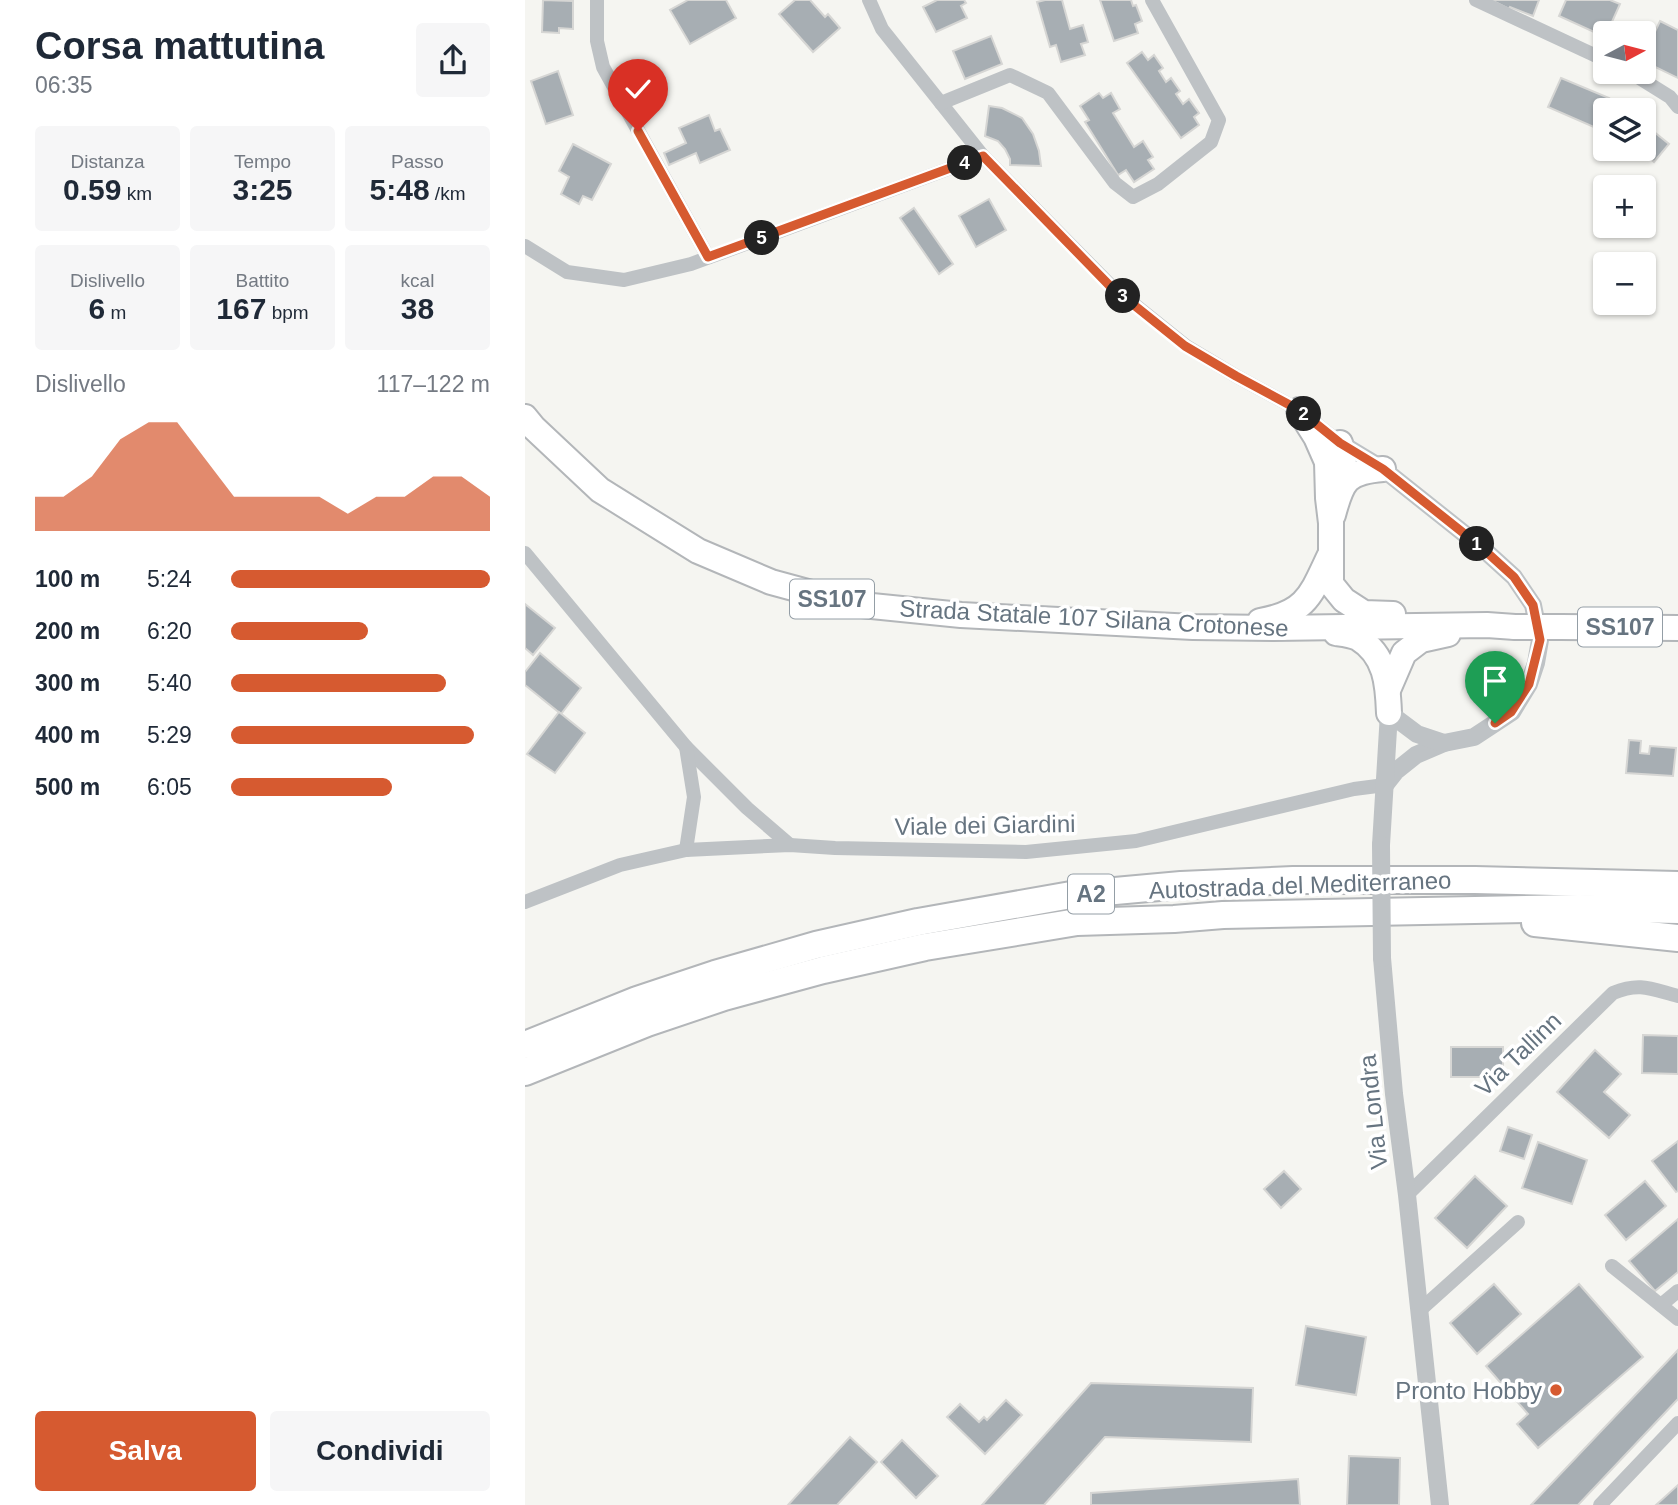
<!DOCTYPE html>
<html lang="it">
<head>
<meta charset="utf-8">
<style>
	:root { --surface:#fff; --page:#f6f6f7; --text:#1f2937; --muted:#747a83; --accent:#d65a30 }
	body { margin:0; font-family:Arial,sans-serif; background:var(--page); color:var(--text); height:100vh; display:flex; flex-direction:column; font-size:26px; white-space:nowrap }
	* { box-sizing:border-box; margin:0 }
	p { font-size:23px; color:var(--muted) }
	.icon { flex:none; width:38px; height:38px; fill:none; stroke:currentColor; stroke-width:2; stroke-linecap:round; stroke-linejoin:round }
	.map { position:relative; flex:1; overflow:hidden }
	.sheet { display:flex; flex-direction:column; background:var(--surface); width:525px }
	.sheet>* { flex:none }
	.needle { width:46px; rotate:83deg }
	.buttons { position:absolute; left:1068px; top:21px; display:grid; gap:14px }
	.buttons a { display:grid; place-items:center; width:63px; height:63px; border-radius:7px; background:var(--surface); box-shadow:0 2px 5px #0004; font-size:35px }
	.pin { position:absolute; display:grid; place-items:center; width:60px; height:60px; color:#fff; margin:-72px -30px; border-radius:50% 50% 50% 0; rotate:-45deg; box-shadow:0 0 7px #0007 }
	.pin .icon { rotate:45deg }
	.km { position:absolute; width:35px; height:35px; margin:-18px; border-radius:50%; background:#222; color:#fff; font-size:19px; line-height:35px; text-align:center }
	.round { display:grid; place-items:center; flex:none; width:74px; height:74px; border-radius:7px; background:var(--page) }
	.headline { display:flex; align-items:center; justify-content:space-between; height:119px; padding:0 35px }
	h1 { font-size:38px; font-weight:700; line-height:52px }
	.metrics { display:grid; grid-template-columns:repeat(3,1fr); gap:10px; height:119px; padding:7px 35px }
	.metrics div { display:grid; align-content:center; border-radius:7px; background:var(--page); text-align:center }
	.metrics b { font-size:30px; font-weight:700 }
	.metrics small { font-size:19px; font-weight:400 }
	.metrics p { font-size:19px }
	.chart { height:196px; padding:14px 35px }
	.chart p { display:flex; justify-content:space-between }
	.chart svg { width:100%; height:126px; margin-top:7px; fill:var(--accent); opacity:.7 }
	.primary-button { display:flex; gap:14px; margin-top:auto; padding:14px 35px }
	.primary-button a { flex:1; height:80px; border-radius:7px; background:var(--accent); color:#fff; font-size:28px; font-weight:700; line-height:80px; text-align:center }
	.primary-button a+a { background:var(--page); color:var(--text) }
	ul { padding:0 35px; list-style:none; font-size:23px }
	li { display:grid; grid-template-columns:112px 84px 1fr; align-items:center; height:52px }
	li i { height:18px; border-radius:9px; background:var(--accent) }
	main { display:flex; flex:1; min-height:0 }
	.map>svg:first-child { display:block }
</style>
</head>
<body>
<main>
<section class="sheet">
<div class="headline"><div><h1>Corsa mattutina</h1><p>06:35</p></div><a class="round"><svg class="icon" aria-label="share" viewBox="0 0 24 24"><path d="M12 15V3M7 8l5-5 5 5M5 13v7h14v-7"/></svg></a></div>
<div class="metrics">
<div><p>Distanza</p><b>0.59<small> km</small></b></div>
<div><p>Tempo</p><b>3:25</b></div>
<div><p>Passo</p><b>5:48<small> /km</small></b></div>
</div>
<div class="metrics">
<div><p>Dislivello</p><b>6<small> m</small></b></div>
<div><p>Battito</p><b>167<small> bpm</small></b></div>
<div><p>kcal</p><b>38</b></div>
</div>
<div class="chart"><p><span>Dislivello</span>117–122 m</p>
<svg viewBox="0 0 160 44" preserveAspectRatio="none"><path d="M0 44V32L10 32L20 25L30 12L40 6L50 6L60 19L70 32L80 32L90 32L100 32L110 38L120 32L130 32L140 25L150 25L160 32V44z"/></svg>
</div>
<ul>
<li><b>100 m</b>5:24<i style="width:100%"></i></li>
<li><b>200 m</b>6:20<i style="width:53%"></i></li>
<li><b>300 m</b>5:40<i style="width:83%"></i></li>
<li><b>400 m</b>5:29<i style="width:94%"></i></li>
<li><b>500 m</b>6:05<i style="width:62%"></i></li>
</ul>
<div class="primary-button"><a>Salva</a><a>Condividi</a></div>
</section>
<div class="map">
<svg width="1153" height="1505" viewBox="0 0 1153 1505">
	<rect width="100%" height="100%" fill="#f5f5f1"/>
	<g fill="#a7aeb3" stroke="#d6d6d4" stroke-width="2">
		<polygon points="18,0 48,1 48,29 34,28 34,33 17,32"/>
		<polygon points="163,0 201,0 211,18 165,44 145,10"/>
		<polygon points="270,0 285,0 300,17 303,14 315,28 288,52 254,14"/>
		<polygon points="412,0 439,0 441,3 436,6 442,18 411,32 398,7"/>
		<polygon points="520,0 537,0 545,29 558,25 563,42 556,44 560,55 536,62 531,45 525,47 512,2"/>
		<polygon points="575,0 606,0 608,6 611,5 617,21 610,24 613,33 589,41"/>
		<polygon points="966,0 1014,0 1008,16 985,7 984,9"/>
		<polygon points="1041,0 1085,0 1095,4 1082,33 1080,33 1080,37 1034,16"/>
		<polygon points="1135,21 1153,30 1153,78 1118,61 1118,57"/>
		<polygon points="466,36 477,64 440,79 428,51"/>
		<polygon points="617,52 623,60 629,55 638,68 634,71 641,82 646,78 655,91 651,94 658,104 664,99 674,113 669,117 674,125 656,138 602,63"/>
		<polygon points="33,71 48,115 21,124 6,81"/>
		<polygon points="1036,78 1084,98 1071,128 1023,107"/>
		<polygon points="574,93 578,98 586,93 595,109 588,113 609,147 618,141 628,157 623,160 629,169 609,182 601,170 593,175 560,122 564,120 555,106"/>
		<polygon points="464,106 477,108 497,118 508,134 514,151 516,166 485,165 485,159 480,149 473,141 460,136"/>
		<polygon points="184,115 190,131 195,129 205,150 175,163 171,153 144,165 139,153 161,143 154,128"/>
		<polygon points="1118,123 1144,144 1129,162 1114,149 1118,149"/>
		<polygon points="48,144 86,164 67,200 58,196 54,204 36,194 44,177 34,171"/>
		<polygon points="464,199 481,230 451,247 434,216"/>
		<polygon points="389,208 428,264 414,274 375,218"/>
		<polygon points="0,604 30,628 8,655 0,648"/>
		<polygon points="15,653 56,688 36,714 0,685 0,672"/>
		<polygon points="34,712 60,733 30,773 2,754"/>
		<polygon points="1104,740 1116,741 1115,753 1124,754 1125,746 1151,748 1148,776 1101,773"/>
		<polygon points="1118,1035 1153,1036 1153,1074 1117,1073"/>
		<rect x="926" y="1047" width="52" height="30"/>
		<polygon points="1070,1050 1096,1074 1079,1092 1105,1115 1084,1138 1032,1092"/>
		<polygon points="983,1127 1007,1135 999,1159 975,1151"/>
		<polygon points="1153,1141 1153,1191 1151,1192 1127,1161"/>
		<polygon points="1013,1142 1062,1160 1047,1204 997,1188"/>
		<polygon points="759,1171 776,1189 756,1208 739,1189"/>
		<polygon points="950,1176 982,1206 942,1248 910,1218"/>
		<polygon points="1120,1181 1141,1206 1101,1240 1080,1215"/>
		<polygon points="1153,1219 1153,1272 1130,1291 1104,1261"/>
		<polygon points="969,1284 996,1314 952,1354 925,1323"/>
		<polygon points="1054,1284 1118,1357 1013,1448 992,1424 1003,1414 961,1366"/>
		<polygon points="781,1326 841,1337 831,1395 771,1385"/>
		<polygon points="1153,1350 1153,1399 1053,1505 1006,1505"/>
		<polygon points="566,1383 728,1388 726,1442 580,1437 519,1505 457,1505"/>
		<polygon points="481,1400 497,1415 460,1454 422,1417 435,1404 454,1422 459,1417 462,1420"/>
		<polygon points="325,1437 352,1462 312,1505 263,1505"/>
		<polygon points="377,1440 413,1476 391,1498 356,1462"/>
		<polygon points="824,1456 875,1458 874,1505 822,1505"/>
		<polygon points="773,1479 775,1505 566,1505 566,1493"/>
		<polygon points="1153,1485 1153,1505 1131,1505"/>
	</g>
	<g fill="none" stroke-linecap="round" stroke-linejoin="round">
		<defs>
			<g id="trunk">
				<polyline points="774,410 791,437 802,462 803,498 806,523 806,584 819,600 839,613 868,614"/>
				<polyline points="0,417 9,428 75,490 173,551 246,582 327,604 436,615 668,627 749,628 962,625 990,627"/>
				<path d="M802,462l5,-11 8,-8c7,18 3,32 -1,49"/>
				<path d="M808,515c9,-34 13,-43 50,-46"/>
				<path d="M735,621c46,-8 51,-26 69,-64"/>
				<polyline points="1036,627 1153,628"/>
				<path d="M811,633c7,1 16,2 22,5 28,17 30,46 31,75"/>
				<polyline points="863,690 879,653 896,640 923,634"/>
			</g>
			<g id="motorway">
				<polyline points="1010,923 1153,938"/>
				<polyline points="0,1045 112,1000 190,974 291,945 393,922 546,895 656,885 768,880 950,880 1153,885"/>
				<polyline points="0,1072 122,1023 199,997 298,970 400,947 552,922 649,919 698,915 1054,908 1153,910"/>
			</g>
		</defs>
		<use href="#trunk" stroke="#b3b6b9" stroke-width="28"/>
		<use href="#motorway" stroke="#b3b6b9" stroke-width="30"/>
		<g stroke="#bec2c5" stroke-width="14">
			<polyline points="72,0 72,41 78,67 183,257"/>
			<polyline points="344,0 357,29 458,156 585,285 661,346 711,376 774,410 815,443"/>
			<polyline points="951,0 1080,60"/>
			<polyline points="1105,72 1145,97 1153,107"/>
			<polyline points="416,103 485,75 523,93 590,183 608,197 633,184 686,142 694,120 627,0"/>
			<polyline points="0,246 42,272 99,280 166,264 458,156"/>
			<polyline points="0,553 161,747 222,808 265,845"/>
			<polyline points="161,747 169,797 161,850"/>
			<polyline points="0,902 95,865 161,850 265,845 310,848 501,852 611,841 829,789 860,785"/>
			<path d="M882,1195l206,-202c27,-11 38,-4 65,3"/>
			<polyline points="1087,1266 1153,1319"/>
			<polyline points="1136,1305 1153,1291"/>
			<polyline points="894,1311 993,1222"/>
			<polyline points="1075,1505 1153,1423"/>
		</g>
		<g stroke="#bec2c5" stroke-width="18">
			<polyline points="815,443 858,469 956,547 989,577 1008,605 1015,640 1011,663 1004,684 987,712 949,737 919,743 891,755 871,771 860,785"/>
			<polyline points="864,713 892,734 919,743"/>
			<polyline points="856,845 864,713"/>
			<polyline points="857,958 869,1094 882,1195 915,1505"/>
		</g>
		<use href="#trunk" stroke="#fff" stroke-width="24"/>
		<use href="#motorway" stroke="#fff" stroke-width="26"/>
		<defs>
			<polyline id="trunk-bridge" points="990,627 1036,627"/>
		</defs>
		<use href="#trunk-bridge" stroke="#b3b6b9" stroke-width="28" stroke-linecap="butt"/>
		<polyline stroke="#bec2c5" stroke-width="18" points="856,845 857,958"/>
		<use href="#trunk-bridge" stroke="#fff" stroke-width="24"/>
	</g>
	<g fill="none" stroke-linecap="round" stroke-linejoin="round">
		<defs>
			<polyline id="route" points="113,131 183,257 458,156 584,285 660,346 711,376 774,410 815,443 858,469 956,547 989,577 1008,605 1015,640 1004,684 986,712 970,723"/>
		</defs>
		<use href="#route" stroke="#fff" stroke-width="14"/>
		<use href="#route" stroke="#d65a30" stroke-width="9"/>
	</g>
	<circle fill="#d65a30" stroke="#fff" stroke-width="2.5" cx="1031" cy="1390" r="7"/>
	<g text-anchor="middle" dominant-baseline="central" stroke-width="7" stroke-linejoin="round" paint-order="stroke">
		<g fill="#fff" stroke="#949ea6" stroke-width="2">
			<rect x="265" y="579.5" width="84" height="39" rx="5"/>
			<rect x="1053" y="607.5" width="84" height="39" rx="5"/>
			<rect x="543" y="874.5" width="46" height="39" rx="5"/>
		</g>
		<g font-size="23" font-weight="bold" fill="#667480">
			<text x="307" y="599">SS107</text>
			<text x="1095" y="627">SS107</text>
			<text x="566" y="894">A2</text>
		</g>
		<g font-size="24" fill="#667480" stroke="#fff">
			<text transform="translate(569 618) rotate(3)">Strada Statale 107 Silana Crotonese</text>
			<text transform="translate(460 825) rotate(-1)">Viale dei Giardini</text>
			<text transform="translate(775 885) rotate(-2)">Autostrada del Mediterraneo</text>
			<text transform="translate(993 1054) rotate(-44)">Via Tallinn</text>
			<text transform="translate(848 1112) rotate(-96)">Via Londra</text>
		</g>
		<g font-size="24" fill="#667480" stroke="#fff" text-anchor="end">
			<text x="1017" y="1390">Pronto Hobby</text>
		</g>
	</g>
</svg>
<div class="buttons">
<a><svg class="needle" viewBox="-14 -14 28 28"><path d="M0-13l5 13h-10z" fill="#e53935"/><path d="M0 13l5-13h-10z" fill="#747a83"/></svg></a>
<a><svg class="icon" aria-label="layers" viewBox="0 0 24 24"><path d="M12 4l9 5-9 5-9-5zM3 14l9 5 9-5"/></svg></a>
<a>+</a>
<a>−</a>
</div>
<div class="pin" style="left:970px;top:723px;background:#1e9e55"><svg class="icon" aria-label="arrive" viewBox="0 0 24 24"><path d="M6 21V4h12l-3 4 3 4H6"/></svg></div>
<div class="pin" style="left:113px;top:131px;background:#d93025"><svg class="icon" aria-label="check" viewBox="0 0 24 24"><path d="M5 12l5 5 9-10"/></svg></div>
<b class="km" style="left:952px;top:544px">1</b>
<b class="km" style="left:779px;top:414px">2</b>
<b class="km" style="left:598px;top:296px">3</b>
<b class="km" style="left:440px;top:163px">4</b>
<b class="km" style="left:237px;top:238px">5</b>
</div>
</main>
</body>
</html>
